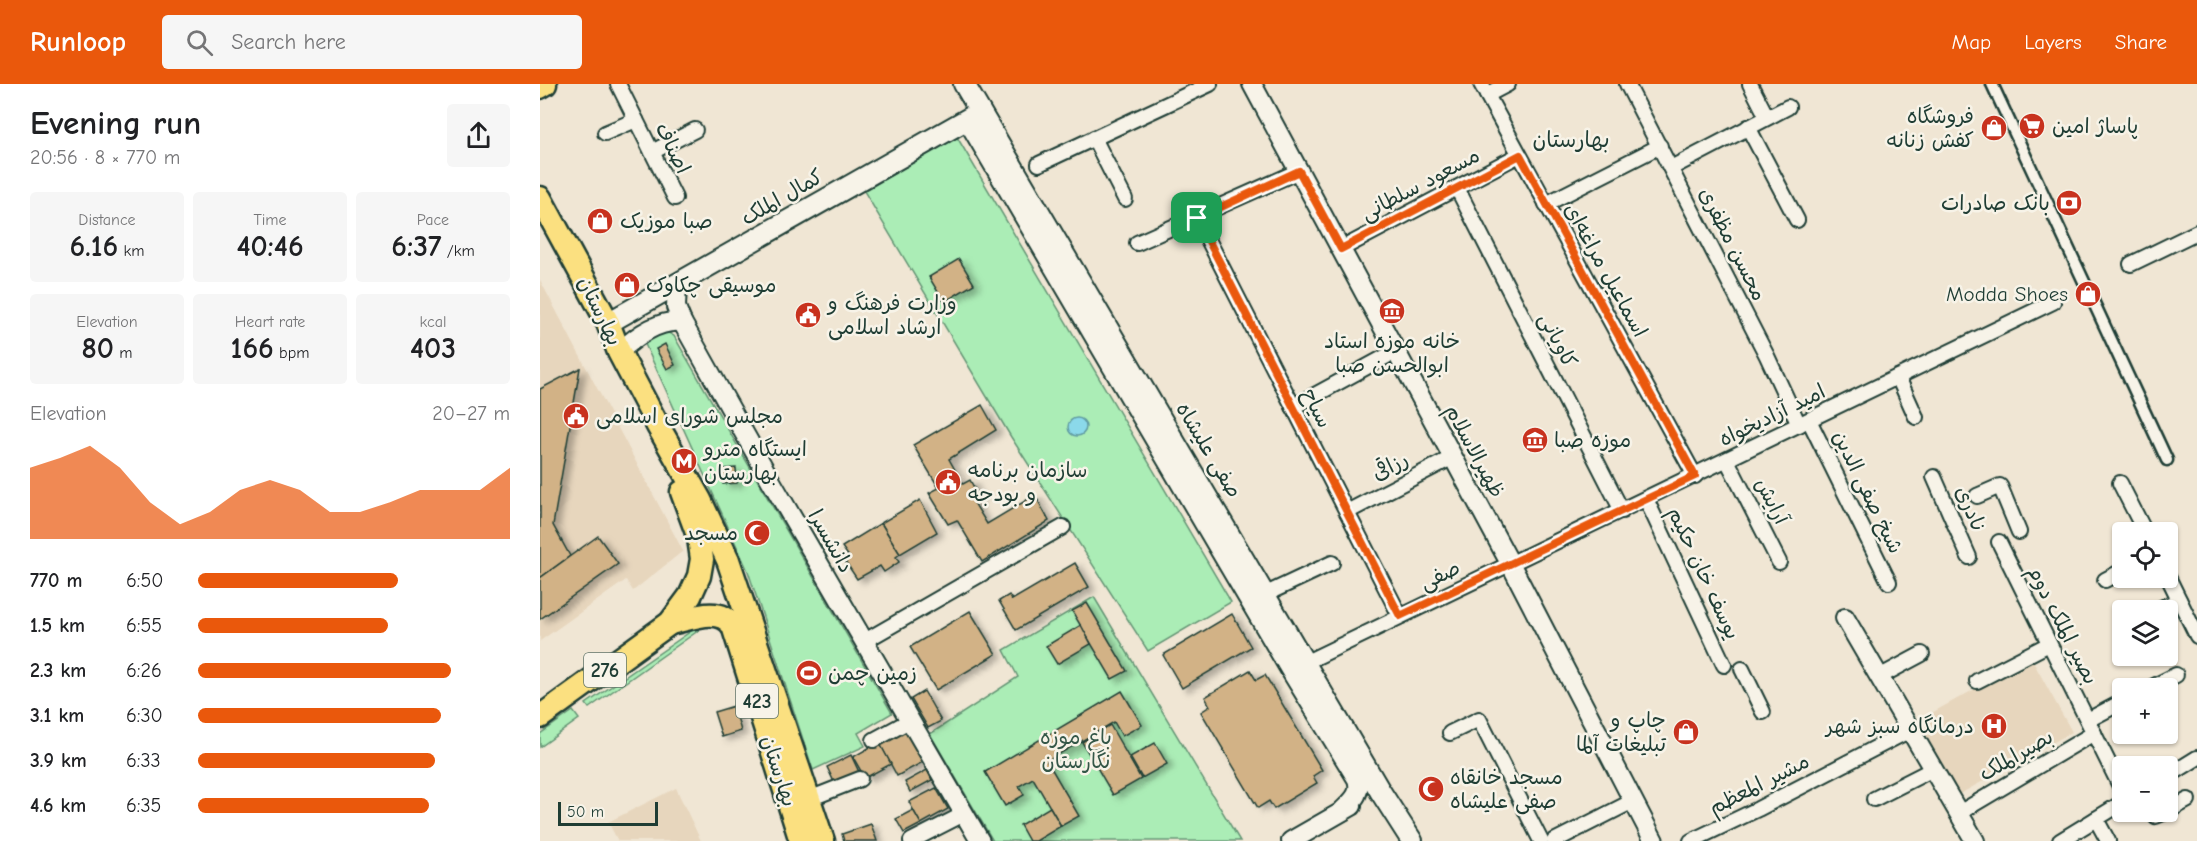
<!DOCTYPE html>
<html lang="en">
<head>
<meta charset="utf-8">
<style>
	:root { --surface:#fff; --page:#f6f6f6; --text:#202124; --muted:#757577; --accent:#ea580c }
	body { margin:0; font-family:"Comic Neue","Playpen Sans Arabic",sans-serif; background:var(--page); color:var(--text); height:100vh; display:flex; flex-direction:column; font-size:22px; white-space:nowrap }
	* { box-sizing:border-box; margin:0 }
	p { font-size:20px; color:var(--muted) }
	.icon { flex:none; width:33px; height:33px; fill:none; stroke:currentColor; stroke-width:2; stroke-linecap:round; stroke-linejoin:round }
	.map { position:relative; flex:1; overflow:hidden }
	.drawer { display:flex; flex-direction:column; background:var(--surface); width:540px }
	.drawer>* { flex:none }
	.controls { position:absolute; left:1572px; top:438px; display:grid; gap:12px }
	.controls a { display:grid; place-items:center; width:66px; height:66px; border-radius:6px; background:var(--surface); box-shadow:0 2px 4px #0004; font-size:30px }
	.scale { position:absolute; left:18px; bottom:15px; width:100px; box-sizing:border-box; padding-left:6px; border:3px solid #1f3d34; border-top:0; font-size:16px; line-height:21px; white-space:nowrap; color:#1f3d34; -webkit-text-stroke:4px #f7f3e8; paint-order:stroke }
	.pin { position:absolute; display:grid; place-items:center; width:51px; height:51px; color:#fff; margin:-26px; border-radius:12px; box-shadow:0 3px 9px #0006 }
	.round { display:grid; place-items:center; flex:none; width:63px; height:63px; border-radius:6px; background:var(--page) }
	.headline { display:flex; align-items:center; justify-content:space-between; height:102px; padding:0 30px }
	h1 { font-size:33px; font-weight:800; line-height:45px }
	.stats { display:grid; grid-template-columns:repeat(3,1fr); gap:9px; height:102px; padding:6px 30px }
	.stats div { display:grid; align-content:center; border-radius:6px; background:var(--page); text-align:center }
	.stats b { font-size:30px; font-weight:800 }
	.stats small { font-size:16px; font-weight:400 }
	.stats p { font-size:16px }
	.chart { height:168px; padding:12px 30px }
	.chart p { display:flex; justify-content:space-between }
	.chart svg { width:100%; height:108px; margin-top:6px; fill:var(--accent); opacity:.7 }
	ul { padding:0 30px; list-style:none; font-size:20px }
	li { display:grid; grid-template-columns:96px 72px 1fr; align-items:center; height:45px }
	li i { height:15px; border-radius:8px; background:var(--accent) }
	header { display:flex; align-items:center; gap:36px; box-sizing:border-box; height:84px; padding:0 30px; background:var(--accent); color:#fff }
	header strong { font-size:28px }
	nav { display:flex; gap:33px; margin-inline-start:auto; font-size:21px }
	.search { width:420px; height:54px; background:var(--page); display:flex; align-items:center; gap:15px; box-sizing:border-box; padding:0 21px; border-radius:6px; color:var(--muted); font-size:22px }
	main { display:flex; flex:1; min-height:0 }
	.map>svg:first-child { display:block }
</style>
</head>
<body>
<header>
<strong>Runloop</strong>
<div class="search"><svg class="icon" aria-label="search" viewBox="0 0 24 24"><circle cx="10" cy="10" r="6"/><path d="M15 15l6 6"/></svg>Search here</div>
<nav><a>Map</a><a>Layers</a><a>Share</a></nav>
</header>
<main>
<section class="drawer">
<div class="headline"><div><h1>Evening run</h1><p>20:56 · 8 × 770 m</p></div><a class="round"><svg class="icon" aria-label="share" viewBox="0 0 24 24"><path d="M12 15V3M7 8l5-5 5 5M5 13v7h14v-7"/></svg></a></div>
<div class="stats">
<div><p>Distance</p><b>6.16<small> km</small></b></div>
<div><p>Time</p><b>40:46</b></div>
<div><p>Pace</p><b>6:37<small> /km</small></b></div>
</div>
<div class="stats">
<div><p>Elevation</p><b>80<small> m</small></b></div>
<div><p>Heart rate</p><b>166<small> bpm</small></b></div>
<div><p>kcal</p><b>403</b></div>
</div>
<div class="chart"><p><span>Elevation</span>20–27 m</p>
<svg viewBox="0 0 160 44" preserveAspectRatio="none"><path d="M0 44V15L10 11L20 6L30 15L40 29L50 38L60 33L70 24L80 20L90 24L100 33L110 33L120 29L130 24L140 24L150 24L160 15V44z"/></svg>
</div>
<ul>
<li><b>770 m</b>6:50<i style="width:64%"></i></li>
<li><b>1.5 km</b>6:55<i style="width:61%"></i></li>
<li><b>2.3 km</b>6:26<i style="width:81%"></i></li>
<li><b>3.1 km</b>6:30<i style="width:78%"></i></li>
<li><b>3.9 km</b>6:33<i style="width:76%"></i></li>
<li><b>4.6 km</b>6:35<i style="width:74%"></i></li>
</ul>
</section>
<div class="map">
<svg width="1657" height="757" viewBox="0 0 1657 757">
	<defs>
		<filter id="shadow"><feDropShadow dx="6" dy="3.5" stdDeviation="3" flood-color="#0004"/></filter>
	</defs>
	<rect width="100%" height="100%" fill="#f0e6d4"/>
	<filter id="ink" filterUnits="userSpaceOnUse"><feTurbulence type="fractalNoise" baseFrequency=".0167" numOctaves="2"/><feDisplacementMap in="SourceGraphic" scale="12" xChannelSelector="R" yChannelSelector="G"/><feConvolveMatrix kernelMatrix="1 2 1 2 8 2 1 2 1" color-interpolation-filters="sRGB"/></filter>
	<g filter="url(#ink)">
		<g fill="#e7d6bd">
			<polygon points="0,196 143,467 93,507 86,496 0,557"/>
			<polygon points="1491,574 1532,648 1418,711 1377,637"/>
			<polygon points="136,704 161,757 78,757 68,738"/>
		</g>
		<g fill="#abedb6" stroke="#659575" stroke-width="1.5">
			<polygon points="417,53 691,518 608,567 471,353 324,107"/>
			<path d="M127,248l7,4 218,377 -34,20 7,13 -52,24 -65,-199 -103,-227c6,-8 12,-11 22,-12z"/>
			<polygon points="554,513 700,757 453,757 390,650 478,593 464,566"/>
			<polygon points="160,541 159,546 49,624 46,620"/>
			<polygon points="33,627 39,635 0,663 0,650"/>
		</g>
		<circle fill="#8bd9ea" stroke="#609ba1" stroke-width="1.5" cx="537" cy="343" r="9"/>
		<g fill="#d2b286" stroke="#1f3d34" stroke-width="1.5" filter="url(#shadow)">
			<polygon points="419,175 434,200 404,218 389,193"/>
			<polygon points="125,260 135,281 127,285 116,265"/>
			<polygon points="40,284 13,441 30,472 0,494 0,305"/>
			<polygon points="442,321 456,346 409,375 423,400 430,396 439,413 433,417 447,440 495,411 509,437 442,478 417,436 408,440 389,409 399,404 373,361"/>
			<polygon points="196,384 197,399 183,400 182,385"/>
			<polygon points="380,416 397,448 360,470 341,439"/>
			<polygon points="341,439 360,470 356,473 359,478 344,488 340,482 317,495 305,477 309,473 302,463"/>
			<polygon points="58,452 78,480 0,535 0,494"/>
			<polygon points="535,479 549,503 476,546 459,517 469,511 472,516"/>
			<polygon points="547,519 587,587 572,595 532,527"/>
			<polygon points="430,527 456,570 396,606 370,563"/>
			<polygon points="692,530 711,563 642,604 623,571"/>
			<polygon points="541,541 551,560 517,580 506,562"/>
			<polygon points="710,586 716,596 725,591 782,686 773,692 777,699 734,725 729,717 718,724 661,628 670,622 665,613"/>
			<polygon points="384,607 401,637 388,644 371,615"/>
			<polygon points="582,607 602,641 582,652 574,638 507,677 539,732 521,742 493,694 479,702 484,711 465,722 445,688"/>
			<polygon points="194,622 201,647 182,653 174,628"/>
			<polygon points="570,641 601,695 573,711 542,658"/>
			<polygon points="365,645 383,678 357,692 339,658"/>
			<polygon points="339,658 351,680 325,694 313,673"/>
			<polygon points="615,659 627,680 602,694 590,673"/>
			<polygon points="311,671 319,688 295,700 287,683"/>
			<polygon points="387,686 392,696 370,708 365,698"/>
			<polygon points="396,704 408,725 381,740 369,718"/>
			<polygon points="510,723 521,742 496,757 489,757 480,741"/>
			<polygon points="373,726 381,740 364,749 356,735"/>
			<polygon points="331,740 337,757 304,757 302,750"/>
		</g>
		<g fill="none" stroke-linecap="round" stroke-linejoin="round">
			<defs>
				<polyline id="pedestrian" points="1452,0 1627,376"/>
				<g id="minor">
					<polyline points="78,0 135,114"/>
					<polyline points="941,0 1155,392"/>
					<polyline points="1087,0 1227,272 1259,341"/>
					<polyline points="1210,0 1227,33"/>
					<polyline points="947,11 968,0"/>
					<polyline points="1208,43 1257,136"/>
					<polyline points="65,49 96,36"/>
					<polyline points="554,54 585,115"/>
					<polyline points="112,68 155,46"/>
					<polyline points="499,80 670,0"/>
					<polyline points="1131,84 1248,23"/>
					<polyline points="917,104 1082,427"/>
					<polyline points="1006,120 1120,62"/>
					<polyline points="657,134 860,532"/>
					<polyline points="597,159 759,87"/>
					<polyline points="801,165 979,71"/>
					<polyline points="1591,180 1657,148"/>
					<polyline points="1358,293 1376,333"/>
					<polyline points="753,323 856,267"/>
					<polyline points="1269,336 1349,498"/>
					<polyline points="1187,376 1239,478"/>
					<polyline points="1394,393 1429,473"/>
					<polyline points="1580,399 1605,448"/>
					<polyline points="1437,412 1460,402 1479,448"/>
					<polyline points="1106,415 1184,581"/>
					<polyline points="807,428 913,373"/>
					<polyline points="1459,458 1582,706"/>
					<polyline points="1628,493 1657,552"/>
					<polyline points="1565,496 1582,487"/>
					<polyline points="726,510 792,479"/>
					<polyline points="1617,526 1639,516"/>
					<polyline points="323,558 523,443"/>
					<polyline points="758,582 1513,218"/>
					<polyline points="1202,585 1223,628"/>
					<polyline points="1339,593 1382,570"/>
					<polyline points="1437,597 1509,560"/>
					<polyline points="1610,604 1636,591"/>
					<polyline points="1548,636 1582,618"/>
					<polyline points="910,649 939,635 1001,757"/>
					<polyline points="334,656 369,637"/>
					<polyline points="1628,692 1657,674"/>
					<polyline points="269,715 320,695"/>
					<polyline points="1334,715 1393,685"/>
					<polyline points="1628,727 1648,716"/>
					<polyline points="1613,728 1616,732 1626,728"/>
					<polyline points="1419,729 1554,649"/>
					<polyline points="1556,735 1568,757"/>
					<polyline points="371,757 424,730"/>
					<polyline points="1014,757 1093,717"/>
					<polyline points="1151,757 1218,725 1370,646"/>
					<polyline points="1520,757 1582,719"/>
				</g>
				<g id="tertiary">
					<polyline points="712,0 971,481 1114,757"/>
					<path d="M427,36l323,550 67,109c5,15 -5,22 -15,32"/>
					<polyline points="137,200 136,223 142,238 231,397 440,757"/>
					<path d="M79,268c16,-15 40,-33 63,-30"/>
					<polyline points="1305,534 1435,757"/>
					<polyline points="751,757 812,722"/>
				</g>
				<g id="secondary">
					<polyline points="424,0 840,707 872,757"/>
					<polyline points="68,239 440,28"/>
				</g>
				<g id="primary">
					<polyline points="0,3 5,0"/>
					<polyline points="0,114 68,239 79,268 118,342 160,416 188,476 283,757"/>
					<path d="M130,539c20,-4 50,-18 63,3l68,215"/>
					<polyline points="0,633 130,539 150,512 159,492 162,475 159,454 142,408"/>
				</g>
			</defs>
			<use href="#pedestrian" stroke="#1f3d34" stroke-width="15"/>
			<use href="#minor" stroke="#1f3d34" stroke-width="18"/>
			<use href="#tertiary" stroke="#1f3d34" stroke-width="22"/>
			<use href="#secondary" stroke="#1f3d34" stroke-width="24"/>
			<use href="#primary" stroke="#1f3d34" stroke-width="27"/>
			<use href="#pedestrian" stroke="#f7f3e8" stroke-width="10"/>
			<use href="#minor" stroke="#f7f3e8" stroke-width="14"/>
			<use href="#tertiary" stroke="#f7f3e8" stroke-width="18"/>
			<use href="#secondary" stroke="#f7f3e8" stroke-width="20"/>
			<use href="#primary" stroke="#fbe080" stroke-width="22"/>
		</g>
	</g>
	<g fill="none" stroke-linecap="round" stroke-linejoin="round" filter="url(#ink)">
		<defs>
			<polygon id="route" points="980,71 1155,392 860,532 657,134 759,87 801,165"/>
		</defs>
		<use href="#route" stroke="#fff" stroke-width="12"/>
		<use href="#route" stroke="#ea580c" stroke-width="8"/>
	</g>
	<defs>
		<symbol id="supermarket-disc" viewBox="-11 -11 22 22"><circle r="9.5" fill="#c8321e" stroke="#f7f3e8"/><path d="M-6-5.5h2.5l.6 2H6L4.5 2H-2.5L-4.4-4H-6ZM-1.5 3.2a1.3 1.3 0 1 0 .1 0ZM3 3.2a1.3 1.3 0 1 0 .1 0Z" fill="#fff"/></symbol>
		<symbol id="shop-disc" viewBox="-11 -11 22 22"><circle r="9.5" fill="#c8321e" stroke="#f7f3e8"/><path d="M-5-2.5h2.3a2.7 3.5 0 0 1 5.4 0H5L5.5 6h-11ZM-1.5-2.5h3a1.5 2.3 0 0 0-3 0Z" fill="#fff"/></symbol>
		<symbol id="bank-disc" viewBox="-11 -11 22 22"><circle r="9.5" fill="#c8321e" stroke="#f7f3e8"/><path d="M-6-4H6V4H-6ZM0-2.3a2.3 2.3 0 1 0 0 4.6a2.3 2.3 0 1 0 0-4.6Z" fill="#fff"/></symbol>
		<symbol id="museum-disc" viewBox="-11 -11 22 22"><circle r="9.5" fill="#c8321e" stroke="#f7f3e8"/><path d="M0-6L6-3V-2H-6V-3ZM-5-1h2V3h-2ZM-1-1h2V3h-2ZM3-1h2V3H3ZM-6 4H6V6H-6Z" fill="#fff"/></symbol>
		<symbol id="civic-disc" viewBox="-11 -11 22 22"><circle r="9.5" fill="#c8321e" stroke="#f7f3e8"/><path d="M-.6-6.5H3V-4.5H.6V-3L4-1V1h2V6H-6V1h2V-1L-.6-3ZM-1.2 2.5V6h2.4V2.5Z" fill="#fff"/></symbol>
		<symbol id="metro-disc" viewBox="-11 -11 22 22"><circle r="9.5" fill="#c8321e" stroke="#f7f3e8"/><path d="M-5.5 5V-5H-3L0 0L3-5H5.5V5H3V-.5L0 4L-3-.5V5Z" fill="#fff"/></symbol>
		<symbol id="mosque-disc" viewBox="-11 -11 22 22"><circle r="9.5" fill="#c8321e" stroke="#f7f3e8"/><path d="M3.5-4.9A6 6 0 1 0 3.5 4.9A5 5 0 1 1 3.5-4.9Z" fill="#fff"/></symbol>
		<symbol id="stadium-disc" viewBox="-11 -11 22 22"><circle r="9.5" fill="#c8321e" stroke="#f7f3e8"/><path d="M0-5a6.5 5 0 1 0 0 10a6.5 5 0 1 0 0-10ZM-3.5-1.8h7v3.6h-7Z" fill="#fff"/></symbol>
		<symbol id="hospital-disc" viewBox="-11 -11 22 22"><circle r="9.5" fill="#c8321e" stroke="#f7f3e8"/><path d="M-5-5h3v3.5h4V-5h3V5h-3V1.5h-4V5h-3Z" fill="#fff"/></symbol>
	</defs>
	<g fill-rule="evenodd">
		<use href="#supermarket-disc" x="1477" y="27" width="30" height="30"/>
		<use href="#shop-disc" x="1439" y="29" width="30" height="30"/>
		<use href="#bank-disc" x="1514" y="104" width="30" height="30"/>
		<use href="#shop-disc" x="45" y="122" width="30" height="30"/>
		<use href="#shop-disc" x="72" y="186" width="30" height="30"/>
		<use href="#shop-disc" x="1533" y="195" width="30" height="30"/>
		<use href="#museum-disc" x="837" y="212" width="30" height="30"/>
		<use href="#civic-disc" x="253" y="216" width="30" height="30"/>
		<use href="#civic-disc" x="21" y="317" width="30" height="30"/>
		<use href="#museum-disc" x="980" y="341" width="30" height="30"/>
		<use href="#metro-disc" x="129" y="362" width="30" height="30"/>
		<use href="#civic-disc" x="393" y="383" width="30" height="30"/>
		<use href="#mosque-disc" x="202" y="434" width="30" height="30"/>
		<use href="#stadium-disc" x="254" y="574" width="30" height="30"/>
		<use href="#hospital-disc" x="1439" y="627" width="30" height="30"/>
		<use href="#shop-disc" x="1131" y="633" width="30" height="30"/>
		<use href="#mosque-disc" x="876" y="690" width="30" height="30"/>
	</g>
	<g text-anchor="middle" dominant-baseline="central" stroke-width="5" stroke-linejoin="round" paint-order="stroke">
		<g fill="#f7f3e8" stroke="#60746a" stroke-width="1.5">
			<rect x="44" y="569" width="42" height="34" rx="4.5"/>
			<rect x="196" y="600" width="42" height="34" rx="4.5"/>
		</g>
		<g font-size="20" font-weight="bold" fill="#1f3d34">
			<text x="65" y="586">276</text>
			<text x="217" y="617">423</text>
		</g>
		<g font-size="21" fill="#1f3d34" stroke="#f7f3e8" text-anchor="start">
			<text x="1434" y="32" text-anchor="end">فروشگاه<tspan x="1434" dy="24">کفش زنانه</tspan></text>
			<text x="1512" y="42">پاساژ امین</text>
			<text x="1510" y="119" text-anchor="end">بانک صادرات</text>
			<text x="80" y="137">صبا موزیک</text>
			<text x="106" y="201">موسیقی چکاوک</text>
			<text x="1528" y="210" text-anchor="end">Modda Shoes</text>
			<text x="288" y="219">وزارت فرهنگ و<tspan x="288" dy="24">ارشاد اسلامی</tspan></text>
			<text x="852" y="257" text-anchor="middle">خانه موزه استاد<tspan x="852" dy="24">ابوالحسن صبا</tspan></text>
			<text x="56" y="332">مجلس شورای اسلامی</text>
			<text x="1014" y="356">موزه صبا</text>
			<text x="164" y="365">ایستگاه مترو<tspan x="164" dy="24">بهارستان</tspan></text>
			<text x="428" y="386">سازمان برنامه<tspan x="428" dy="24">و بودجه</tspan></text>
			<text x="198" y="449" text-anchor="end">مسجد</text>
			<text x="288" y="589">زمین چمن</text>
			<text x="1126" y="636" text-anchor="end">چاپ و<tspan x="1126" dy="24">تبلیغات آلما</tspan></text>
			<text x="1434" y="642" text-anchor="end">درمانگاه سبز شهر</text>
			<text x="910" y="693">مسجد خانقاه<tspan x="910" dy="24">صفی علیشاه</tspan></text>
		</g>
		<g font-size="21" fill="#1f3d34" stroke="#f7f3e8">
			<text transform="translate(133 64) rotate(64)">اصناف</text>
			<text transform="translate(880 100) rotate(-28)">مسعود سلطانی</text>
			<text transform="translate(242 113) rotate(-30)">کمال الملک</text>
			<text transform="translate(1193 160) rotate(63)">محسن مظفری</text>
			<text transform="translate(1066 186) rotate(61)">اسماعیل مراغه‌ای</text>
			<text transform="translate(60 227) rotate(64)">بهارستان</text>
			<text transform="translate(1018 256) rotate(63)">کاویانی</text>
			<text transform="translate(777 324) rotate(63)">سیاح</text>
			<text transform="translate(1232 331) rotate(-26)">امید آزادیخواه</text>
			<text transform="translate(669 366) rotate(59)">صفی علیشاه</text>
			<text transform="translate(935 367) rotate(62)">ظهیرالاسلام</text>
			<text transform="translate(850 382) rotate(-27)">رزاقی</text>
			<text transform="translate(1328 408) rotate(64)">شیخ صفی الدین</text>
			<text transform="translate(1232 417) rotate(63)">آرایش</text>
			<text transform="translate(1431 425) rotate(67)">نادری</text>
			<text transform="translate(291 457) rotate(60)">دانشسرا</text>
			<text transform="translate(1164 489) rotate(65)">یوسف خان حکیم</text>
			<text transform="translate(900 491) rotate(-25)">صفی</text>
			<text transform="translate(1523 541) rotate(63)">بصیر الملک دوم</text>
			<text transform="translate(1476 671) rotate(-30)">بصیرالملک</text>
			<text transform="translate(239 687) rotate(72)">بهارستان</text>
			<text transform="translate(1219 700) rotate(-27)">مشیر المعظم</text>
		</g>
		<g font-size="21" fill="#345748" stroke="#f7f3e8">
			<text x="536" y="653">باغ موزه<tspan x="536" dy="24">نگارستان</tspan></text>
		</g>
		<g font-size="22" fill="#1f3d34" stroke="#f7f3e8">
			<text x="1031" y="56">بهارستان</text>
		</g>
	</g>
</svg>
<div class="controls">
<a><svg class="icon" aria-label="locate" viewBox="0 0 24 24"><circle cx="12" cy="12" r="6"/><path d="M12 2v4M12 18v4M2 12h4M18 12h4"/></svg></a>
<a><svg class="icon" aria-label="layers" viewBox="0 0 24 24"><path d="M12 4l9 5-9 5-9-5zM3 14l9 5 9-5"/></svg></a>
<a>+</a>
<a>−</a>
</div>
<div class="scale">50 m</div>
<div class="pin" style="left:657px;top:134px;background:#1e9e55"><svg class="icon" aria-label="arrive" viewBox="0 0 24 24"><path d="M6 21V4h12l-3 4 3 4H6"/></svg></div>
</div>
</main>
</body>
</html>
